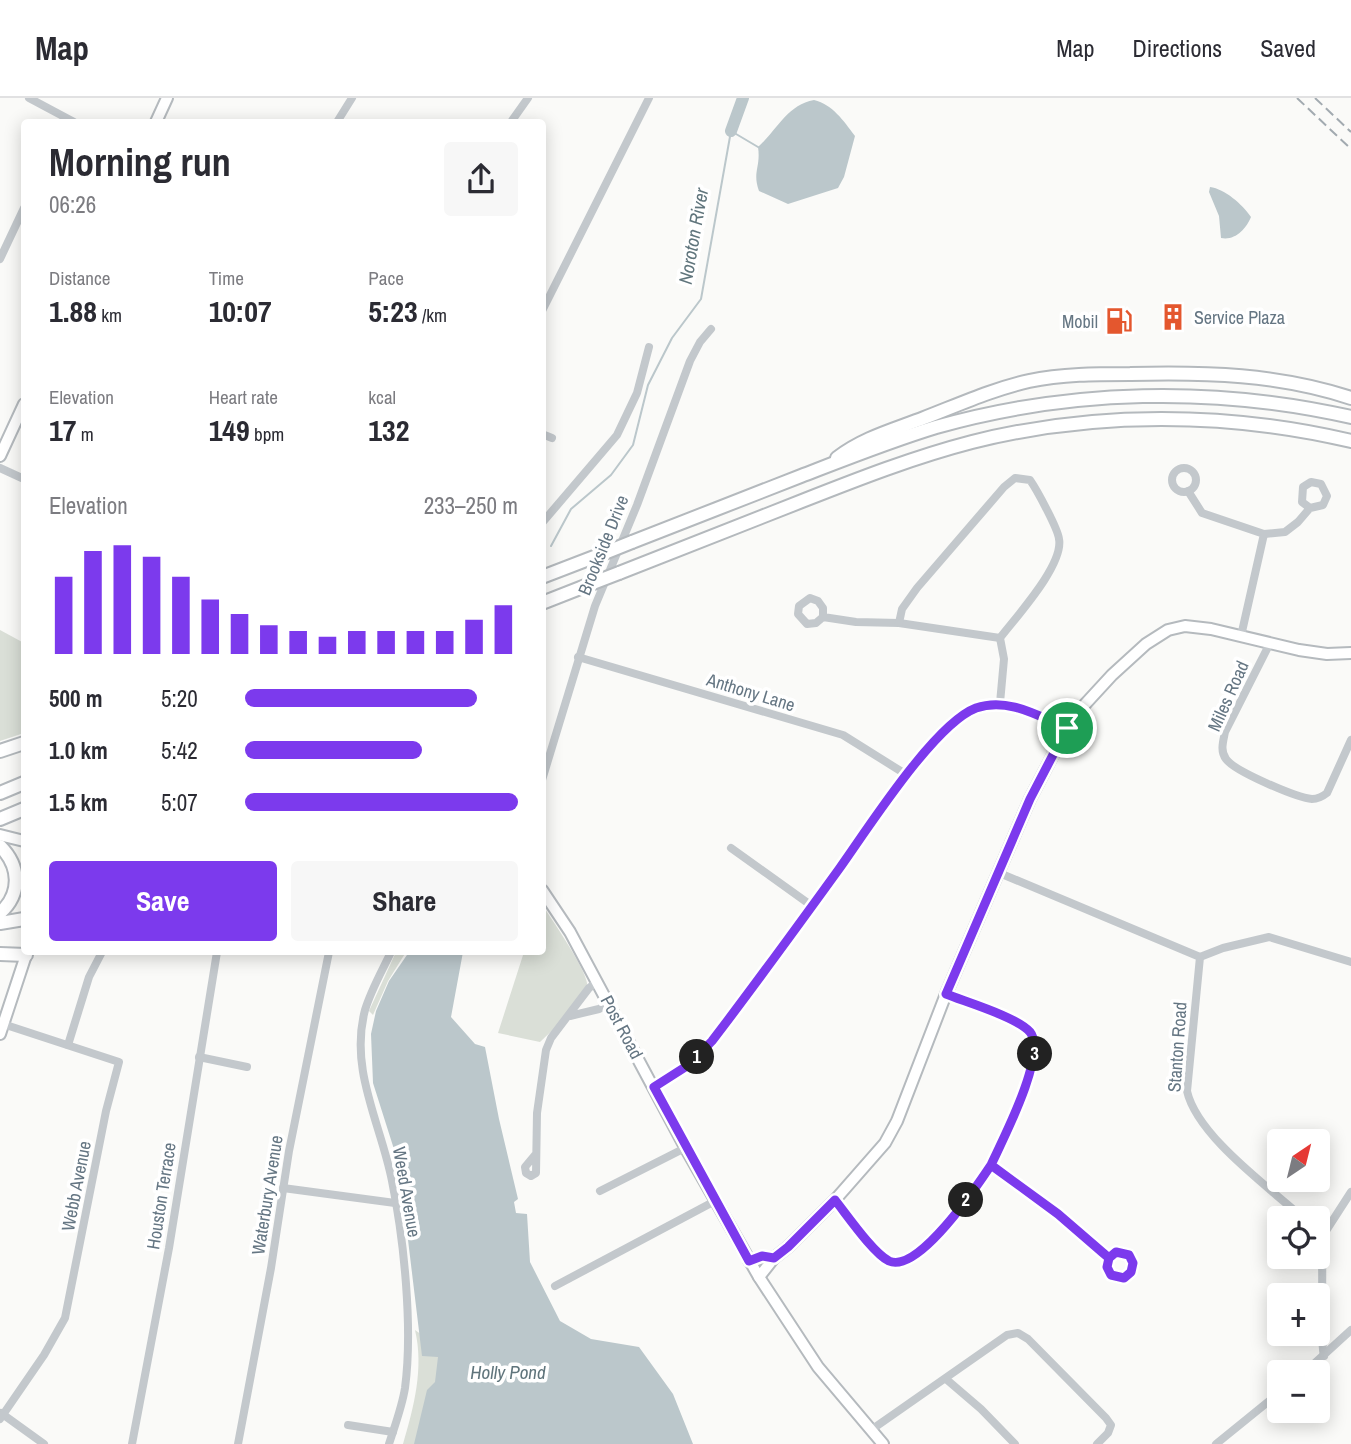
<!DOCTYPE html>
<html lang="en">
<head>
<meta charset="utf-8">
<style>
	:root { --surface:#fff; --page:#f7f7f7; --text:#2b2b33; --muted:#7c7c81; --line:#e1e1e2; --accent:#7c3aed }
	body { margin:0; font-family:"Archivo Narrow",sans-serif; background:var(--page); color:var(--text); height:100vh; display:flex; flex-direction:column; font-size:26px; white-space:nowrap }
	* { box-sizing:border-box; margin:0 }
	p { font-size:23px; color:var(--muted) }
	.icon { flex:none; width:38px; height:38px; fill:none; stroke:currentColor; stroke-width:2; stroke-linecap:round; stroke-linejoin:round }
	.map { position:relative; flex:1; overflow:hidden }
	.panel { position:absolute; left:21px; top:21px; width:525px; height:836px; display:flex; flex-direction:column; background:var(--surface); border-radius:7px; box-shadow:0 4px 18px #0003 }
	.panel>* { flex:none }
	.needle { width:46px; rotate:35deg }
	.tools { position:absolute; left:1267px; top:1031px; display:grid; gap:14px }
	.tools a { display:grid; place-items:center; width:63px; height:63px; border-radius:7px; background:var(--surface); box-shadow:0 4px 18px #0003; font-size:35px }
	.pin { position:absolute; display:grid; place-items:center; width:60px; height:60px; color:#fff; margin:-30px; border:4px solid #fff; border-radius:50%; box-shadow:0 2px 7px #0007 }
	.km { position:absolute; width:35px; height:35px; margin:-18px; border-radius:50%; background:#222; color:#fff; font-size:19px; line-height:35px; text-align:center }
	.round { display:grid; place-items:center; flex:none; width:74px; height:74px; border-radius:7px; background:var(--page) }
	.head { display:flex; align-items:center; justify-content:space-between; height:119px; padding:0 28px }
	h1 { font-size:38px; font-weight:700; line-height:52px }
	.metrics { display:grid; grid-template-columns:repeat(3,1fr); gap:10px; height:119px; padding:7px 28px }
	.metrics div { display:grid; align-content:center }
	.metrics b { font-size:30px; font-weight:700 }
	.metrics small { font-size:19px; font-weight:400 }
	.metrics p { font-size:19px }
	.chart { height:196px; padding:14px 28px }
	.chart p { display:flex; justify-content:space-between }
	.chart svg { width:100%; height:126px; margin-top:7px; stroke:var(--accent); stroke-width:6 }
	.action { display:flex; gap:14px; margin-top:auto; padding:14px 28px }
	.action a { flex:1; height:80px; border-radius:7px; background:var(--accent); color:#fff; font-size:28px; font-weight:700; line-height:80px; text-align:center }
	.action a+a { background:var(--page); color:var(--text) }
	ul { padding:0 28px; list-style:none; font-size:23px }
	li { display:grid; grid-template-columns:112px 84px 1fr; align-items:center; height:52px }
	li i { height:18px; border-radius:9px; background:var(--accent) }
	header { display:flex; align-items:center; gap:42px; box-sizing:border-box; height:98px; padding:0 35px; background:var(--surface); border-bottom:2px solid var(--line) }
	header strong { font-size:33px }
	nav { display:flex; gap:38px; margin-inline-start:auto; font-size:24px }
	.map>svg:first-child { display:block }
</style>
</head>
<body>
<header>
<strong>Map</strong>
<nav><a>Map</a><a>Directions</a><a>Saved</a></nav>
</header>
<div class="map">
<svg width="1351" height="1346" viewBox="0 0 1351 1346">
	<rect width="100%" height="100%" fill="#fafaf8"/>
	<g fill="#dadfd7">
		<polygon points="0,532 24,545 24,635 0,643"/>
		<path d="M543,808c10,15 42,62 44,77 1,18 -35,47 -47,59l-42,-9 26,-81h18z"/>
		<polygon points="396,854 406,854 388,883 373,917 369,913"/>
		<path d="M415,1232l21,15 10,9 -21,90h-22c11,-37 21,-76 12,-114z"/>
	</g>
	<g fill="#bbc7cb">
		<path d="M814,2c19,5 29,20 41,36l-11,41 -6,11 -50,16 -29,-13c-7,-19 2,-24 -1,-44 19,-17 29,-42 56,-47z"/>
		<path d="M1210,89c15,2 32,17 41,30 -5,12 -16,24 -30,21l-2,-22 -10,-24z"/>
		<polygon points="409,854 463,854 451,919 475,946 485,949 499,1021 518,1101 514,1104 516,1115 527,1116 530,1164 560,1223 591,1241 639,1249 673,1296 693,1346 414,1346 427,1292 435,1284 438,1259 422,1258 399,1067 373,985 371,936 376,913 389,883"/>
	</g>
	<g fill="none" stroke-linecap="round" stroke-linejoin="round">
		<polyline stroke="#bbc7cb" stroke-width="2" points="551,448 571,411 611,377 633,347 648,287 672,240 701,201 731,33 758,49"/>
		<polyline stroke="#bbc7cb" stroke-width="12" points="731,33 743,0"/>
		<defs>
			<g id="major">
				<polyline points="156,24 167,0"/>
				<polyline points="0,358 24,306"/>
				<polyline points="0,737 24,743"/>
				<polyline points="542,792 570,834 686,1051 759,1179 818,1269 883,1346"/>
				<polyline points="0,936 27,854"/>
				<polyline points="749,1163 762,1159 774,1160"/>
				<polyline points="759,1179 774,1160 788,1149 835,1102 885,1045 897,1023 946,896 1030,701 1067,630 1077,615 1112,577 1146,546 1168,532 1185,528 1211,531 1299,552 1327,556 1351,555"/>
			</g>
			<g id="highway">
				<path d="M837,360c26,-20 56,-28 87,-40 34,-13 69,-29 105,-37 33,-7 67,-7 101,-7 75,-2 149,0 221,24"/>
				<path d="M632,444c56,-22 113,-44 169,-66 44,-17 89,-35 135,-49 135,-38 278,-41 415,-10"/>
				<path d="M619,475c61,-24 122,-48 183,-72 56,-22 112,-44 170,-59 123,-31 256,-30 379,-1"/>
				<polyline points="542,479 607,454"/>
				<polyline points="542,505 593,485"/>
				<polyline points="0,653 24,645"/>
				<polyline points="0,695 24,685"/>
				<polyline points="0,721 24,711"/>
				<path d="M0,748c20,20 22,47 0,67"/>
				<polyline points="0,825 24,821"/>
				<polyline points="0,856 26,857"/>
			</g>
		</defs>
		<use href="#major" stroke="#b5babe" stroke-width="14"/>
		<use href="#highway" stroke="#b4b9bd" stroke-width="16"/>
		<g stroke="#c3c8cc" stroke-width="8">
			<polyline points="29,0 74,24"/>
			<polyline points="337,24 352,0"/>
			<polyline points="511,24 528,0"/>
			<polyline points="0,161 24,110"/>
			<polyline points="542,213 649,0"/>
			<polyline points="542,336 552,340"/>
			<polyline points="0,370 24,381"/>
			<circle cx="1184" cy="382" r="12"/>
			<polyline points="1188,393 1202,415 1264,436 1241,538"/>
			<polyline points="542,425 617,337 637,295 649,249"/>
			<polyline points="1264,436 1285,434 1298,424 1310,410 1323,407 1327,398 1321,386 1311,384 1303,389 1302,404 1310,410"/>
			<polyline points="823,519 823,510 818,503 810,500 799,508 798,516 807,526 816,525 823,519 856,524 899,525 1000,540"/>
			<path d="M899,525l3,-14 15,-21 87,-101 11,-9 15,2c7,10 28,49 29,59 5,26 -43,78 -59,99l4,21 -4,44"/>
			<path d="M1270,545l-45,89c-2,10 -5,19 1,27 8,12 71,39 86,40 6,0 10,-2 15,-6l24,-53"/>
			<polyline points="578,559 843,637 907,677"/>
			<polyline points="542,682 595,508 637,407 690,263 700,244 711,231"/>
			<polyline points="731,750 812,808"/>
			<path d="M997,774l203,85 -13,134c10,45 82,96 116,127"/>
			<polyline points="1200,859 1223,850 1269,839 1351,864"/>
			<polyline points="570,918 599,911 609,905"/>
			<polyline points="68,947 89,879 102,854"/>
			<polyline points="199,959 247,969"/>
			<path d="M654,989l36,-23 22,-23c43,-56 85,-114 127,-172 28,-39 95,-145 137,-161 32,-11 62,8 91,20"/>
			<polyline points="535,1057 525,1069 526,1075 531,1078 536,1075 537,1015 546,952 551,940 589,890 597,884"/>
			<polyline points="991,1067 1058,1116 1109,1160"/>
			<polyline points="283,1090 395,1105"/>
			<polyline points="600,1093 685,1050"/>
			<path d="M835,1102c12,15 41,58 58,62 26,6 87,-76 99,-98 11,-21 53,-111 40,-130 -11,-15 -67,-32 -86,-40"/>
			<path d="M1318,1135c9,10 0,98 6,123"/>
			<polyline points="1322,1139 1351,1094"/>
			<circle cx="1120" cy="1167" r="13"/>
			<polyline points="555,1188 715,1103"/>
			<polyline points="1305,1274 1351,1232"/>
			<polyline points="946,1281 981,1311 1015,1346"/>
			<polyline points="1,1315 44,1346"/>
			<polyline points="0,1321 44,1257 65,1220 106,1013 119,964 3,926"/>
			<polyline points="348,1327 393,1334"/>
			<polyline points="871,1332 1007,1237 1018,1235 1028,1241 1106,1320 1111,1327 1108,1335 1097,1346"/>
			<polyline points="132,1346 169,1150 217,854"/>
			<polyline points="238,1346 271,1170 289,1053 329,854"/>
			<path d="M389,1346c6,-19 13,-37 16,-56 8,-60 -1,-148 -13,-207 -11,-57 -43,-111 -27,-171 6,-20 17,-39 26,-58"/>
			<polyline points="1216,1346 1279,1295"/>
		</g>
		<use href="#major" stroke="#fff" stroke-width="10"/>
		<use href="#highway" stroke="#fff" stroke-width="12"/>
		<g stroke="#a2aab0" stroke-width="2" stroke-dasharray="10 5" stroke-linecap="butt">
			<polyline points="1297,0 1351,51"/>
			<polyline points="1315,0 1351,34"/>
		</g>
		<defs>
			<g id="highway-bridge">
				<polyline points="607,454 632,444"/>
				<polyline points="593,485 619,475"/>
			</g>
		</defs>
		<use href="#highway-bridge" stroke="#b4b9bd" stroke-width="16" stroke-linecap="butt"/>
		<use href="#highway-bridge" stroke="#fff" stroke-width="12"/>
	</g>
	<g fill="none" stroke-linecap="round" stroke-linejoin="round">
		<defs>
			<path id="route" d="M1067,630c-29,-12 -59,-31 -91,-20 -42,16 -109,122 -137,161 -42,58 -84,116 -127,172l-22,23 -36,23 95,174 13,-5 12,2 14,-11 47,-47c12,15 38,53 54,61 29,13 88,-75 102,-96l67,49 51,44 7,-6 13,3 4,8 -2,9 -7,6 -13,-3 -4,-8 2,-9 -6,-5 -45,-39 -67,-49c11,-24 57,-112 39,-133 -13,-15 -64,-30 -84,-38l84,-195 37,-71"/>
		</defs>
		<use href="#route" stroke="#fff" stroke-width="14"/>
		<use href="#route" stroke="#7c3aed" stroke-width="9"/>
	</g>
	<defs>
		<symbol id="building-bare" viewBox="-9 -9 18 18"><path d="M-4-6H4V6H1V3H-1V6H-4ZM-2.5-4.3h1.7v1.8h-1.7ZM.8-4.3h1.7v1.8H.8ZM-2.5-1h1.7V.8h-1.7ZM.8-1h1.7V.8H.8Z" fill="#e4572e" stroke="#fff" stroke-width="2.5" paint-order="stroke"/></symbol>
		<symbol id="fuel-bare" viewBox="-9 -9 18 18"><path d="M-5.5-6h7V0h2V4h1.3V-2.5L3-4.5l.8-.8L6-3V5H2.5V1h-1V6h-7ZM-4.2-4.7v3.2H.2V-4.7Z" fill="#e4572e" stroke="#fff" stroke-width="2.5" paint-order="stroke"/></symbol>
	</defs>
	<g fill-rule="evenodd">
		<use href="#building-bare" x="1154" y="200" width="38" height="38"/>
		<use href="#fuel-bare" x="1100" y="204" width="38" height="38"/>
	</g>
	<g text-anchor="middle" dominant-baseline="central" stroke-width="7" stroke-linejoin="round" paint-order="stroke">
		<g font-size="18" fill="#657683" stroke="#fff" text-anchor="start">
			<text x="1194" y="219">Service Plaza</text>
			<text x="1098" y="223" text-anchor="end">Mobil</text>
		</g>
		<g font-size="18" fill="#657683" stroke="#fff">
			<text transform="translate(603 447) rotate(-68)">Brookside Drive</text>
			<text transform="translate(751 594) rotate(17)">Anthony Lane</text>
			<text transform="translate(1228 598) rotate(-66)">Miles Road</text>
			<text transform="translate(622 929) rotate(62)">Post Road</text>
			<text transform="translate(1177 949) rotate(-86)">Stanton Road</text>
			<text transform="translate(76 1088) rotate(-79)">Webb Avenue</text>
			<text transform="translate(407 1094) rotate(80)">Weed Avenue</text>
			<text transform="translate(267 1097) rotate(-81)">Waterbury Avenue</text>
			<text transform="translate(161 1098) rotate(-81)">Houston Terrace</text>
		</g>
		<g font-size="19" font-style="italic" fill="#60757c" stroke="#fff">
			<text transform="translate(693 138) rotate(-80)">Noroton River</text>
			<text x="508" y="1274">Holly Pond</text>
		</g>
	</g>
</svg>
<div class="tools">
<a><svg class="needle" viewBox="-14 -14 28 28"><path d="M0-13l5 13h-10z" fill="#e53935"/><path d="M0 13l5-13h-10z" fill="#7c7c81"/></svg></a>
<a><svg class="icon" aria-label="locate" viewBox="0 0 24 24"><circle cx="12" cy="12" r="6"/><path d="M12 2v4M12 18v4M2 12h4M18 12h4"/></svg></a>
<a>+</a>
<a>−</a>
</div>
<div class="pin" style="left:1067px;top:630px;background:#1e9e55"><svg class="icon" aria-label="arrive" viewBox="0 0 24 24"><path d="M6 21V4h12l-3 4 3 4H6"/></svg></div>
<b class="km" style="left:697px;top:959px">1</b>
<b class="km" style="left:966px;top:1102px">2</b>
<b class="km" style="left:1035px;top:956px">3</b>
<section class="panel">
<div class="head"><div><h1>Morning run</h1><p>06:26</p></div><a class="round"><svg class="icon" aria-label="share" viewBox="0 0 24 24"><path d="M12 15V3M7 8l5-5 5 5M5 13v7h14v-7"/></svg></a></div>
<div class="metrics">
<div><p>Distance</p><b>1.88<small> km</small></b></div>
<div><p>Time</p><b>10:07</b></div>
<div><p>Pace</p><b>5:23<small> /km</small></b></div>
</div>
<div class="metrics">
<div><p>Elevation</p><b>17<small> m</small></b></div>
<div><p>Heart rate</p><b>149<small> bpm</small></b></div>
<div><p>kcal</p><b>132</b></div>
</div>
<div class="chart"><p><span>Elevation</span>233–250 m</p>
<svg viewBox="0 0 160 44" preserveAspectRatio="none"><path d="M5 44V17M15 44V8M25 44V6M35 44V10M45 44V17M55 44V25M65 44V30M75 44V34M85 44V36M95 44V38M105 44V36M115 44V36M125 44V36M135 44V36M145 44V32M155 44V27"/></svg>
</div>
<ul>
<li><b>500 m</b>5:20<i style="width:85%"></i></li>
<li><b>1.0 km</b>5:42<i style="width:65%"></i></li>
<li><b>1.5 km</b>5:07<i style="width:100%"></i></li>
</ul>
<div class="action"><a>Save</a><a>Share</a></div>
</section>
</div>
</body>
</html>
